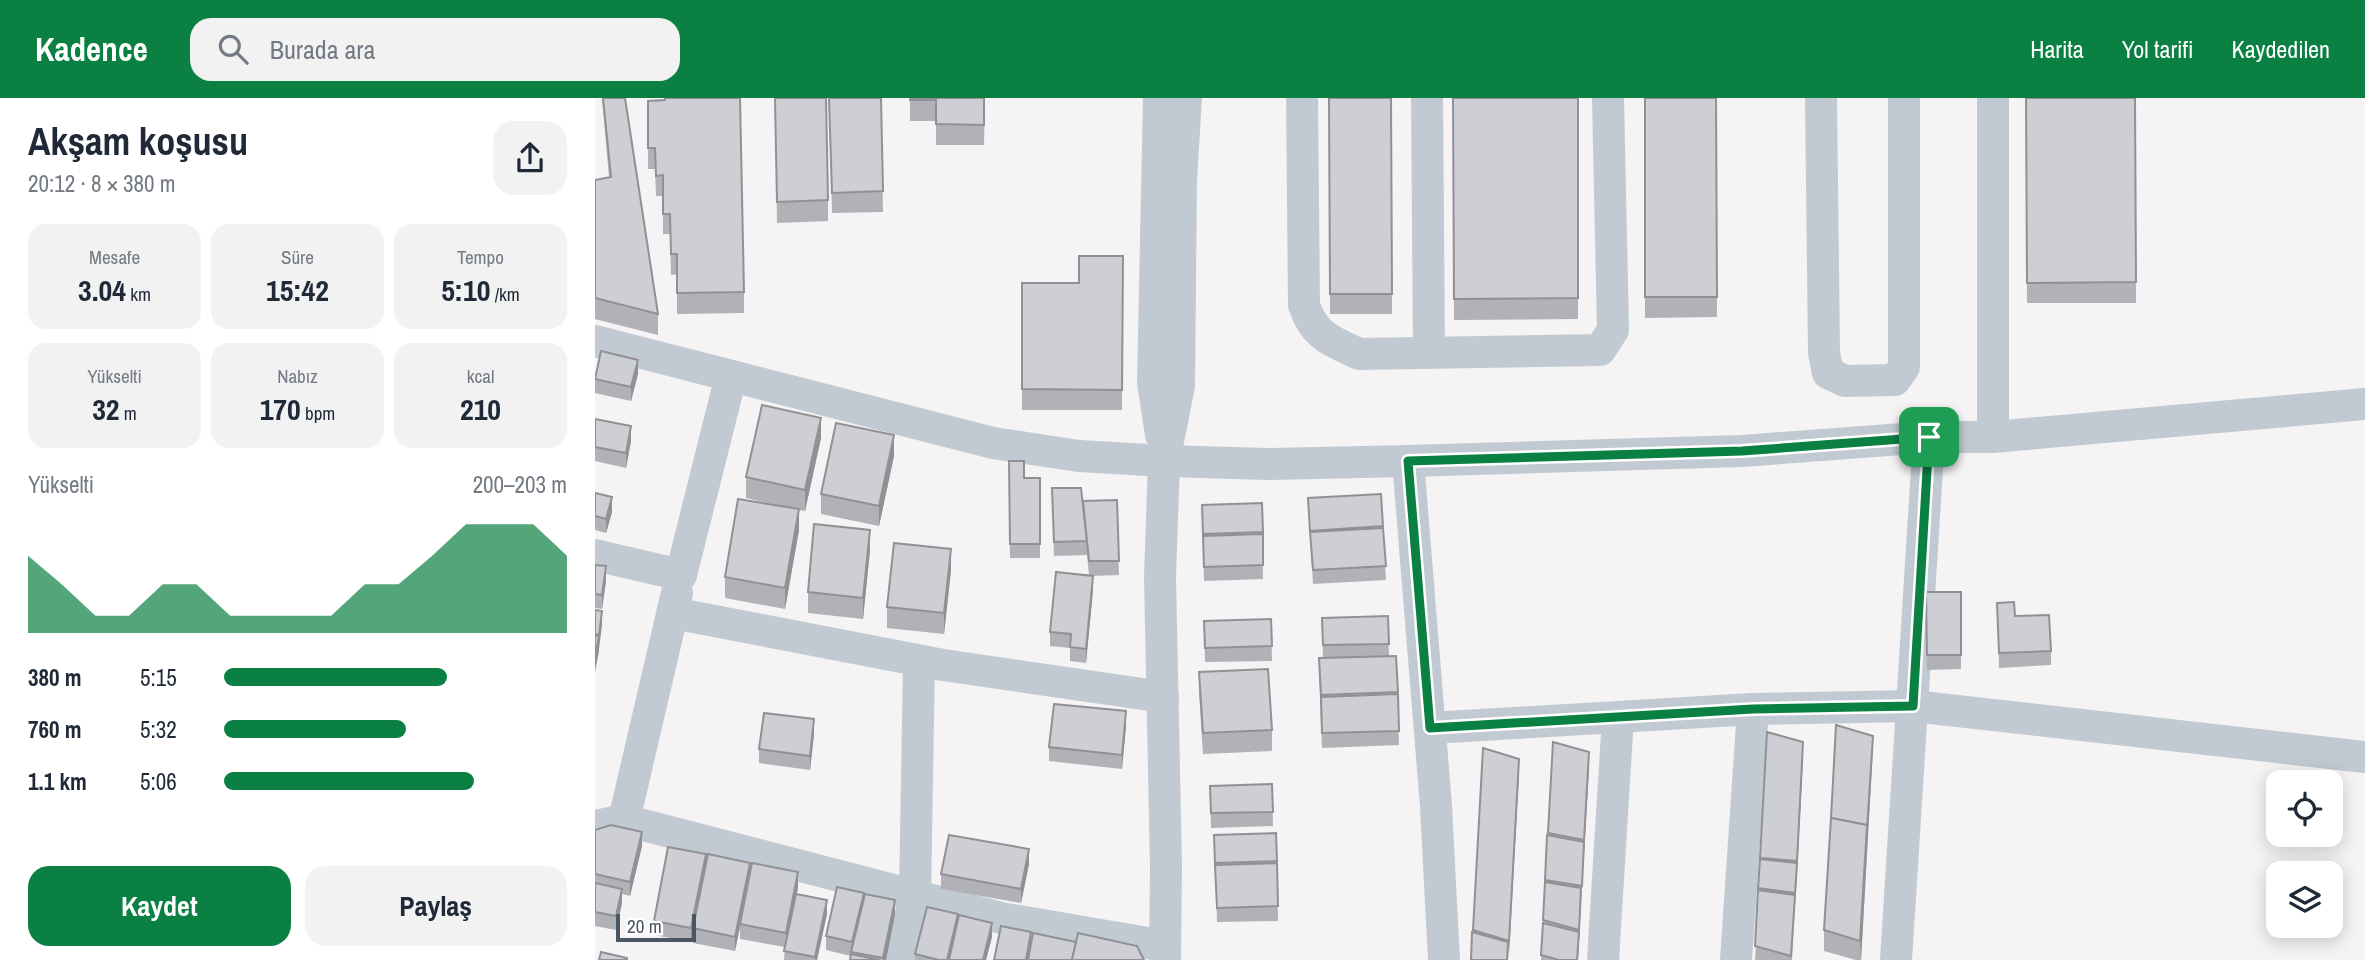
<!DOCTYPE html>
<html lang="tr">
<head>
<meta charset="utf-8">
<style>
	:root { --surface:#fff; --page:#f2f2f3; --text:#1f2937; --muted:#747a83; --accent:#0b8043 }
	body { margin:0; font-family:"Archivo Narrow",sans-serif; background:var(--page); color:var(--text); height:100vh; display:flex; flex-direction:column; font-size:26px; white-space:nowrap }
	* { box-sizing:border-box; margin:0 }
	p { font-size:23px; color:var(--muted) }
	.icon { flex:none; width:38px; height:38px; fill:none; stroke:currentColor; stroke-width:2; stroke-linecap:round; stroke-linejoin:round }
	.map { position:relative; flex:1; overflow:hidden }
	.details { display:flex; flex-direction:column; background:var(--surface); width:595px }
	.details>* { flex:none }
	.buttons { position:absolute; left:1671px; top:672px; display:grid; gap:14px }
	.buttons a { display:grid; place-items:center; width:77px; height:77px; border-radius:14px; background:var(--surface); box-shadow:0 4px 18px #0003; font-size:35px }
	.scale { position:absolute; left:21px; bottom:18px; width:80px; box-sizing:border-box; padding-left:7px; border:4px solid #4a5661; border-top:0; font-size:19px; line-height:24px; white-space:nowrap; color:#4a5661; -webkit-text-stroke:5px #fff; paint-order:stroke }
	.pin { position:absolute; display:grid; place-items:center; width:60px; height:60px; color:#fff; margin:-30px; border-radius:14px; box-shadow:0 4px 10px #0006 }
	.round { display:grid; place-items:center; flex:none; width:74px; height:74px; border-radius:21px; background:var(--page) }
	.overview { display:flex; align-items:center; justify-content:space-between; height:119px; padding:0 28px }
	h1 { font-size:38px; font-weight:800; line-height:52px }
	.stats { display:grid; grid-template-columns:repeat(3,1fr); gap:10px; height:119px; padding:7px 28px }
	.stats div { display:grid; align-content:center; border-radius:18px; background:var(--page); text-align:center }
	.stats b { font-size:30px; font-weight:800 }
	.stats small { font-size:19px; font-weight:400 }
	.stats p { font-size:19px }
	.chart { height:196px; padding:14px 28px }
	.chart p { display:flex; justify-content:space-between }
	.chart svg { width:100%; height:126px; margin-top:7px; fill:var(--accent); opacity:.7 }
	.cta { display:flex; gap:14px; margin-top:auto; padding:14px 28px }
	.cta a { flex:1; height:80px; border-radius:21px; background:var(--accent); color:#fff; font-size:28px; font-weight:800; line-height:80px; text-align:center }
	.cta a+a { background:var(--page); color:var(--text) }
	ul { padding:0 28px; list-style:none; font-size:23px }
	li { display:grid; grid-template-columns:112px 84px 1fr; align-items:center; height:52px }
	li i { height:18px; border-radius:9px; background:var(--accent) }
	header { display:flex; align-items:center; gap:42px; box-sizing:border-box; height:98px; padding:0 35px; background:var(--accent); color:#fff }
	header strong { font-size:33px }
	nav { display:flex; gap:38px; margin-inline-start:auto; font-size:24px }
	.search { width:490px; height:63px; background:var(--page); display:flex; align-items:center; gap:18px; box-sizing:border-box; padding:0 24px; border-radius:21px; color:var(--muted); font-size:26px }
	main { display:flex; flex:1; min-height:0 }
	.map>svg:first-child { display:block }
</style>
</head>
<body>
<header>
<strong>Kadence</strong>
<div class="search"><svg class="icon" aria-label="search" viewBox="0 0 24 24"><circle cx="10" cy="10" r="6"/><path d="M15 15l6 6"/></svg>Burada ara</div>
<nav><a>Harita</a><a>Yol tarifi</a><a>Kaydedilen</a></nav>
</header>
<main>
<section class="details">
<div class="overview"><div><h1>Akşam koşusu</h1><p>20:12 · 8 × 380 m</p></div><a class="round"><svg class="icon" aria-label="share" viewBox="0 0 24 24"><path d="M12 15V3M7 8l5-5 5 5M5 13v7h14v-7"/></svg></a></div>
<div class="stats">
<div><p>Mesafe</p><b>3.04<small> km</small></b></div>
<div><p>Süre</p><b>15:42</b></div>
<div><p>Tempo</p><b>5:10<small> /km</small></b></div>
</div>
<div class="stats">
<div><p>Yükselti</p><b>32<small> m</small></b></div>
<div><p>Nabız</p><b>170<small> bpm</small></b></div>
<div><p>kcal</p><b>210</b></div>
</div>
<div class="chart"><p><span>Yükselti</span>200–203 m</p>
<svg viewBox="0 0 160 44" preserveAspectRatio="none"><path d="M0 44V17L10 27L20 38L30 38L40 27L50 27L60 38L70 38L80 38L90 38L100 27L110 27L120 17L130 6L140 6L150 6L160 17V44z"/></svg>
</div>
<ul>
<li><b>380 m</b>5:15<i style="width:65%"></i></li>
<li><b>760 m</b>5:32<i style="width:53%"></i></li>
<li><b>1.1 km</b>5:06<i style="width:73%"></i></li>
</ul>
<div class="cta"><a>Kaydet</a><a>Paylaş</a></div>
</section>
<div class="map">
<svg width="1770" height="862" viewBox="0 0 1770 862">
	<rect width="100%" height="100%" fill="#f5f3f3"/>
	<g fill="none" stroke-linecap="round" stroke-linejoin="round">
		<g stroke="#c1cad2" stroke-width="32">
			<polyline points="564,0 558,284 566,337"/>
			<path d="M707,0l2,207c10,31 27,36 55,49l241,-4 13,-20 -5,-232"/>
			<polyline points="832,0 834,254"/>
			<polyline points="1226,0 1229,255 1233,275 1250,283 1300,282 1309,269 1309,0"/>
			<polyline points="0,243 398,345 484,358 569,363 672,366 813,363 1147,353 1334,339 1398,339 1770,306"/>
			<polyline points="1398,339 1398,0"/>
			<polyline points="813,363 841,708 849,862"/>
			<polyline points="0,457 86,477 136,278"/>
			<polyline points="78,515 348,567 568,599"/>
			<polyline points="835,630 1158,611 1318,608 1770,659"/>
			<polyline points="29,722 406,820 570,848"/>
			<polyline points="0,728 29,722 82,495"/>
			<polyline points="305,862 320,799 324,563"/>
			<polyline points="570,862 571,769 565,479 569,363 584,288 586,82 591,0"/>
			<polyline points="1008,862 1023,619"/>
			<polyline points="1141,862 1158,611"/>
			<polyline points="1301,862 1334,339"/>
		</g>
	</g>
	<g fill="#b0b2b7">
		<polygon points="7,0 30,0 63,216 63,237 0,221 0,82 14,79"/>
		<polygon points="180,0 233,102 233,123 182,125"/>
		<polygon points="234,0 286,0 288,114 237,115"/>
		<polygon points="315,0 390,0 389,47 341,47 341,23 315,23"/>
		<polygon points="734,0 796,0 797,216 735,216"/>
		<polygon points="858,0 983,0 983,221 859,222"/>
		<polygon points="1050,0 1121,0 1122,219 1050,220"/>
		<polygon points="1431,0 1540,0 1541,205 1432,205"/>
		<polygon points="53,3 149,194 149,215 82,216 82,176 76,177 75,136 68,136 68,98 61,98 60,71 53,71"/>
		<polygon points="528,158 527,312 427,312 427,185 484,185"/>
		<polygon points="43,276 36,303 0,295 0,281"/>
		<polygon points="0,321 36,343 31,370 0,363"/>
		<polygon points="226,340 210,413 204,412 204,432 190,511 130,500 130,479 194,410 151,400 151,379"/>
		<polygon points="299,358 284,428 226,416 226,396"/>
		<polygon points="414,363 429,380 445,380 445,460 415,460"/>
		<polygon points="457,390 488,406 522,402 524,477 496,478 498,492 491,565 475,563 475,550 455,548 455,534 494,477 492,456 492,457 459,458"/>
		<polygon points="0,395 17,414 11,435 0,432"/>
		<polygon points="786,396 791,482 718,486 713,400"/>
		<polygon points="667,405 668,481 609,483 607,407"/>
		<polygon points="275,452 268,521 213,515 213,494"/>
		<polygon points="0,467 11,483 7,511 0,510"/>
		<polygon points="356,472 349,536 292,530 292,509"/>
		<polygon points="1331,494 1366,494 1366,571 1332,572"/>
		<polygon points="1402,505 1420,518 1456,553 1456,567 1404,570"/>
		<polygon points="793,518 794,558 801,558 804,647 727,650 724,575 724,560 728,560 727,520"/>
		<polygon points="676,521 677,563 610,564 609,523"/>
		<polygon points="604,574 677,632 677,653 608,656 604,595"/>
		<polygon points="531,628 527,671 454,663 454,649"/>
		<polygon points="1172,634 1208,659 1197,862 1160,862"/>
		<polygon points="219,636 215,672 164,665 164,651"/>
		<polygon points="958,644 994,668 983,862 946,862"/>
		<polygon points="888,650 924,675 913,862 876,862"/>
		<polygon points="1278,652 1266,862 1261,862 1229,853 1229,832"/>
		<polygon points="677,686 678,728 616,730 615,688"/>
		<polygon points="0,732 47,748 35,798 27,796 27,805 21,832 0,828"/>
		<polygon points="681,735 683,823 622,824 619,737"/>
		<polygon points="434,766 426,805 346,791 346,776"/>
		<polygon points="111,767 155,776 203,789 202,796 232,816 222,862 189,862 190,849 145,841 145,829 140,853 98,845 98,834 96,844 59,837 59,823"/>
		<polygon points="269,802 300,817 291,862 255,862 256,858 231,852 231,838"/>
		<polygon points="397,839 391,862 320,862 320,856"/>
	</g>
	<g fill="#909195">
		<polygon points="43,262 43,276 36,303 36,289"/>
		<polygon points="226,320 226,340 210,413 210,392"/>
		<polygon points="36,328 36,343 31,370 31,355"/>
		<polygon points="299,337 299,358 284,428 284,408"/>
		<polygon points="17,399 17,414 11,435 11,421"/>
		<polygon points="204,411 204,432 190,511 190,490"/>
		<polygon points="275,432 275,452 268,521 268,500"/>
		<polygon points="356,451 356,472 349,536 349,515"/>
		<polygon points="11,468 11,483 7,511 7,497"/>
		<polygon points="498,478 498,492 491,565 491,551"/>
		<polygon points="7,513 7,527 4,551 4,537"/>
		<polygon points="4,538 4,553 0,574 0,560"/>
		<polygon points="531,613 531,628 527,671 527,657"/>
		<polygon points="219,621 219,636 215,672 215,658"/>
		<polygon points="1278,638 1276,682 1266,862 1265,843"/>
		<polygon points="1208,644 1208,659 1202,777 1202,763"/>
		<polygon points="994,654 994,668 989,756 989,742"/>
		<polygon points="924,661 924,675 914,857 914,843"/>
		<polygon points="47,734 47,748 35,798 35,784"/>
		<polygon points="434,751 434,766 426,805 426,791"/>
		<polygon points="111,756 111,770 96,844 96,830"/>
		<polygon points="155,765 155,779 140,853 140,839"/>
		<polygon points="1202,765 1202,779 1196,862 1200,795"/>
		<polygon points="203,774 203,789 191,850 191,835"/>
		<polygon points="986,790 983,862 982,862"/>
		<polygon points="27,791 27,805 21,832 21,818"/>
		<polygon points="269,795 269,810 257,854 257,844"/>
		<polygon points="232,802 232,816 222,862 220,862"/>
		<polygon points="300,802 300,817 291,862 288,862"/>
		<polygon points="363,816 363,831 355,862 352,862"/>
		<polygon points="397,825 397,839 391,862 388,862"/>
		<polygon points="436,834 436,848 434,862 431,862"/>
	</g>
	<g fill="#cdcfd5" stroke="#909195" stroke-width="2">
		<polygon points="8,0 30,0 63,216 0,200 0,82 16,79"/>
		<polygon points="70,0 145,0 149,194 82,195 82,156 76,156 75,116 68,116 68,77 61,78 60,50 53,50 53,3 70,2"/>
		<polygon points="180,0 231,0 233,102 182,104"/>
		<polygon points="234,0 286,0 288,93 237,95"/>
		<polygon points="315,0 389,0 389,27 341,26 341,2 315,2"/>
		<polygon points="734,0 796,0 797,196 735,196"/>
		<polygon points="858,0 983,0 983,200 859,201"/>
		<polygon points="1050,0 1121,0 1122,199 1050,199"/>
		<polygon points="1431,0 1540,0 1541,184 1432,185"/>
		<polygon points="484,158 528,158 527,292 427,291 427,185 484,185"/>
		<polygon points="6,253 43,262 36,289 0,281"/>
		<polygon points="167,307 226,320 210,392 151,379"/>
		<polygon points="0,321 36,328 31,355 0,349"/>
		<polygon points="241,325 299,337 284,408 226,396"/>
		<polygon points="414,363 429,363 429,380 445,380 445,446 415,446"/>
		<polygon points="457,390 486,390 492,443 459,444"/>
		<polygon points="0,395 17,399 11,421 0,418"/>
		<polygon points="786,396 788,428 715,433 713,400"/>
		<polygon points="143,401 204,411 190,490 130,479"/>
		<polygon points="522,402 524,463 494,463 488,403"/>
		<polygon points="667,405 668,434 608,436 607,407"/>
		<polygon points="219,426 275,432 268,500 213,494"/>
		<polygon points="788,430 791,468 718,472 715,434"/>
		<polygon points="668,436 668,467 609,469 608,438"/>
		<polygon points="299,445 356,451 349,515 292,509"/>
		<polygon points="0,467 11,468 7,497 0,496"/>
		<polygon points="461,474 498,478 491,551 475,549 476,536 455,534"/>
		<polygon points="1331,494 1366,494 1366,557 1332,557"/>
		<polygon points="1419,504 1420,518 1454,517 1456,553 1404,555 1402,505"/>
		<polygon points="0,512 7,513 4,537 0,536"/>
		<polygon points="793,518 794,546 728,547 727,520"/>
		<polygon points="676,521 677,548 610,550 609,523"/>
		<polygon points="0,538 4,538 0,560"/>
		<polygon points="801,558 803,594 726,597 724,560"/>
		<polygon points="673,571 677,632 608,635 604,574"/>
		<polygon points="803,596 804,633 727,635 726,599"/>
		<polygon points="459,606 531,613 527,657 454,649"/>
		<polygon points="169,615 219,621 215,658 164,651"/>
		<polygon points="1241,627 1278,638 1272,730 1272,727 1236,720"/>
		<polygon points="1172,634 1208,644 1202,763 1165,760"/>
		<polygon points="958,644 994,654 989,742 953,735"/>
		<polygon points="888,650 924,661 914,843 878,832"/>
		<polygon points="677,686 678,714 616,715 615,688"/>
		<polygon points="1236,720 1272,727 1265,843 1229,832"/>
		<polygon points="16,727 47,734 35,784 0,776 0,732"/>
		<polygon points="681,735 682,763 620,765 619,737"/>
		<polygon points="354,737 434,751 426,791 346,776"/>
		<polygon points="952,737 989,744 987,788 950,782"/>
		<polygon points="73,749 111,756 96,830 59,823"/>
		<polygon points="113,756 155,765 140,839 98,830"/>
		<polygon points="1165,761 1202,765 1200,795 1163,790"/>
		<polygon points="157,765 203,774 191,835 145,826"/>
		<polygon points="682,765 683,808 622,810 620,767"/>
		<polygon points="950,784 986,790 984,832 948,822"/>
		<polygon points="0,785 27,791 21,818 0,814"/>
		<polygon points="242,789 269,795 257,844 231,838"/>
		<polygon points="1163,792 1200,797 1196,858 1160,848"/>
		<polygon points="201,796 232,802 220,859 189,853"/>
		<polygon points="270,796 300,802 288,860 256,854"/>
		<polygon points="332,809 363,816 352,862 344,862 320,856"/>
		<polygon points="364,817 397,825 388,862 354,862"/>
		<polygon points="948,825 984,834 982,862 964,862 946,857"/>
		<polygon points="406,828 436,834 431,862 399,862"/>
		<polygon points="877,834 913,844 912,862 876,862"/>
		<polygon points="438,835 481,844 477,862 433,862"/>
		<polygon points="483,835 542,848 549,862 477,862"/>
		<polygon points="6,854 32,860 32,862 4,862"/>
		<polygon points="256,856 284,862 255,862"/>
	</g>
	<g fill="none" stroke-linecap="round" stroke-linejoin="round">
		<defs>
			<polygon id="route" points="1334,339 1318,608 1158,611 835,630 813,363 1147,353"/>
		</defs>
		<use href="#route" stroke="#fff" stroke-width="14"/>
		<use href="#route" stroke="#0b8043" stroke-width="9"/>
	</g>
</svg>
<div class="buttons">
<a><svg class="icon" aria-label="locate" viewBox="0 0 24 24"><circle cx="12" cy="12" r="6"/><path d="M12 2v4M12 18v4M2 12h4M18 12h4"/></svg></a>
<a><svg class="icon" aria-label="layers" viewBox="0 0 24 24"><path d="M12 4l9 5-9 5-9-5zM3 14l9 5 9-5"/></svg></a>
</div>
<div class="scale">20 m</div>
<div class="pin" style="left:1334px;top:339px;background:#1e9e55"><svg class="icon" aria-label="arrive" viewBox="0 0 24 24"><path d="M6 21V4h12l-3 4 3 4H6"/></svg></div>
</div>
</main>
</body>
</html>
